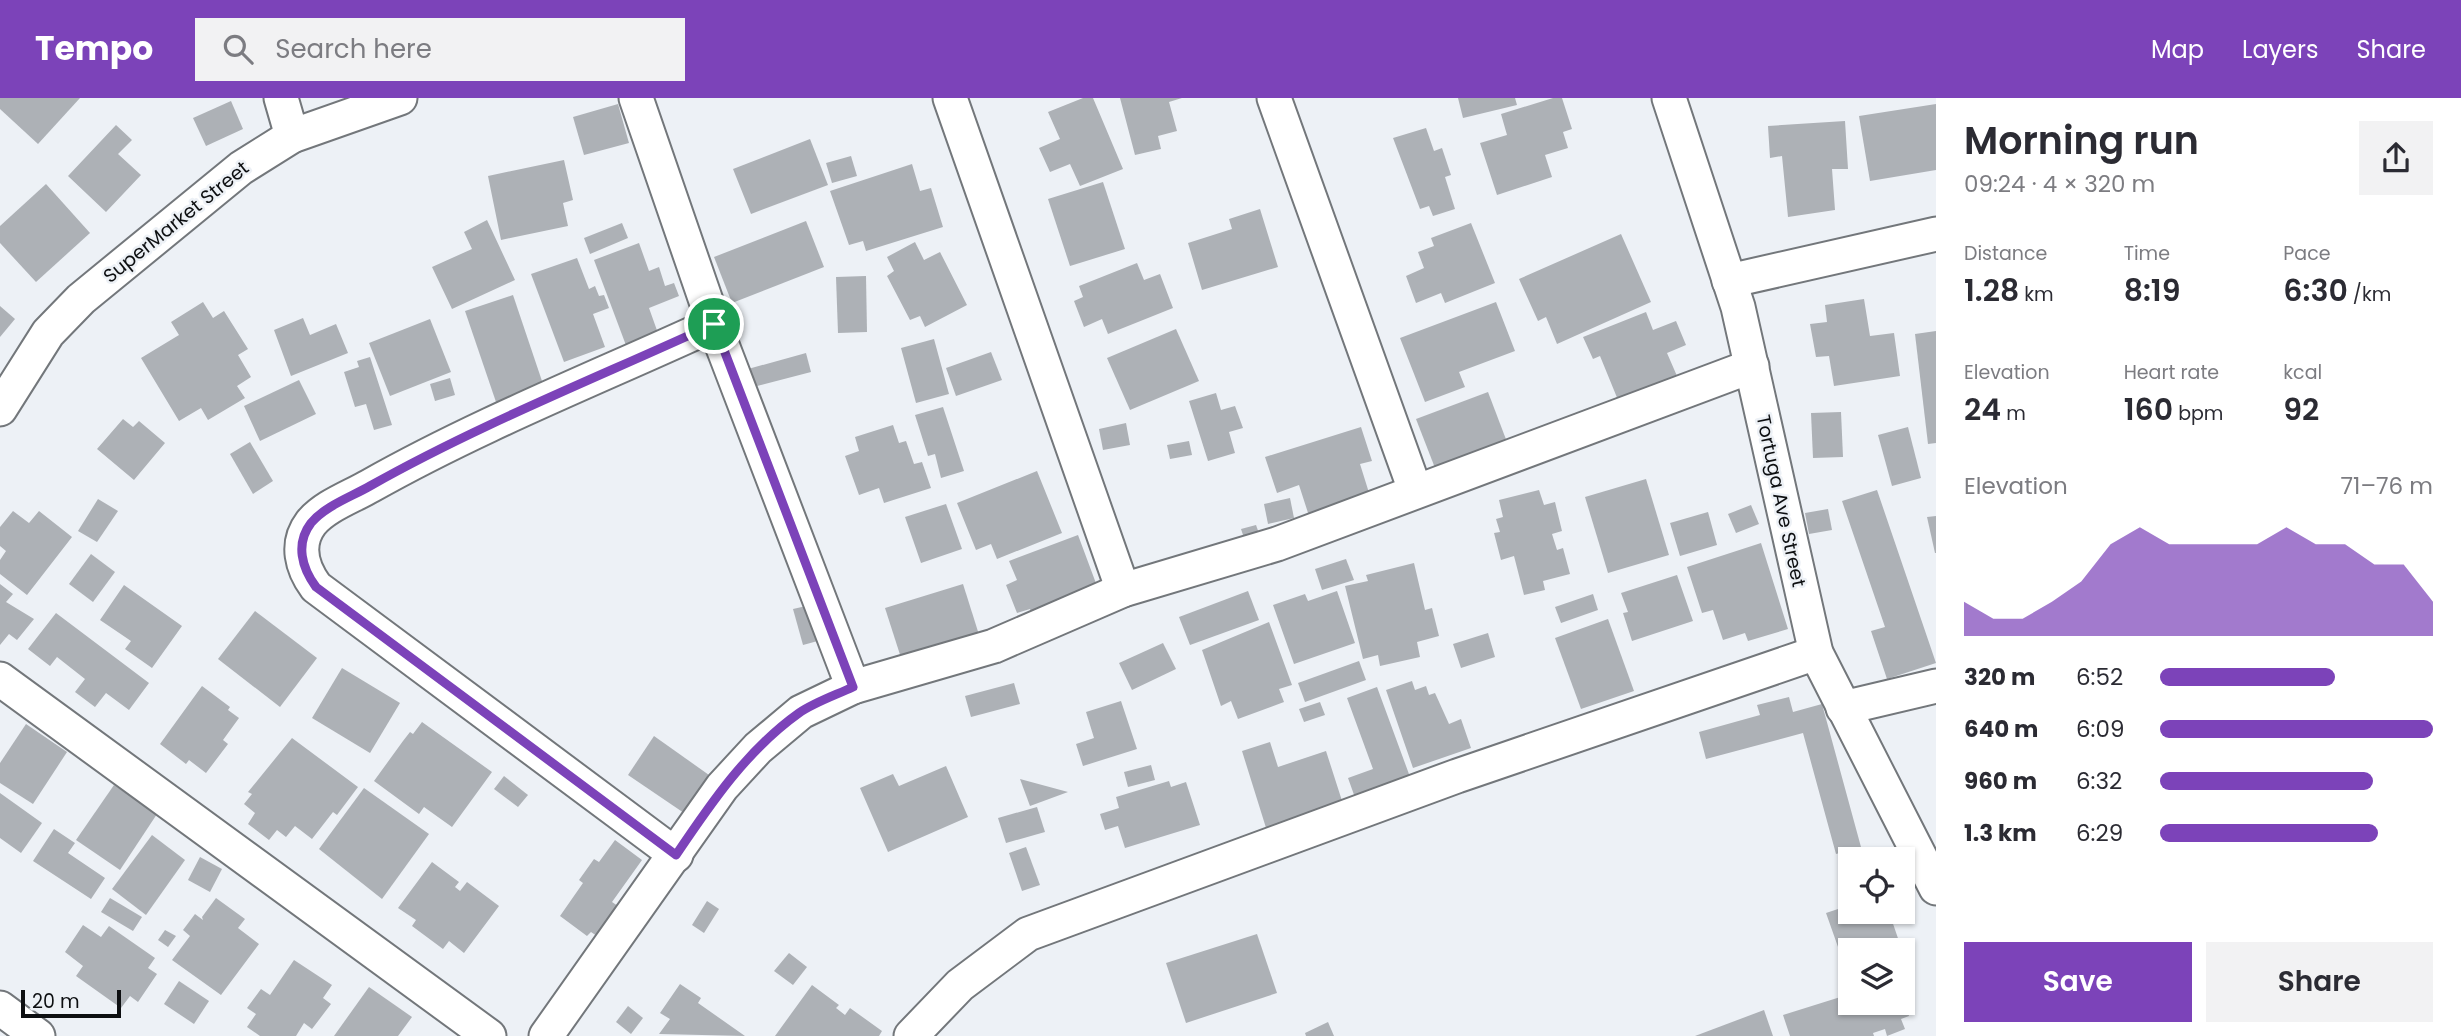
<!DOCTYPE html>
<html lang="en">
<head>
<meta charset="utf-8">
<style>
	:root { --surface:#fff; --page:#f2f2f3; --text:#2b2b33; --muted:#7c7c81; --accent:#7c43b9 }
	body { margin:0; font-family:Poppins,sans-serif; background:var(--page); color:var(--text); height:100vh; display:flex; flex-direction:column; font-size:26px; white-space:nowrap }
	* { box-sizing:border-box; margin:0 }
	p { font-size:23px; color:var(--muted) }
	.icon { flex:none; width:38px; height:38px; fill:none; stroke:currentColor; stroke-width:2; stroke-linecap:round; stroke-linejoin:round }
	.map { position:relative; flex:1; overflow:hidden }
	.drawer { display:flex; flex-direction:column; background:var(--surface); width:525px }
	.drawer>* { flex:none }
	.buttons { position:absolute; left:1838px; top:749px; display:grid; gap:14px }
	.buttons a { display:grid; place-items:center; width:77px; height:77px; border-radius:0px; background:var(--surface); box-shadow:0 2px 5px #0004; font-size:35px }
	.scale { position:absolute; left:21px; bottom:18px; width:100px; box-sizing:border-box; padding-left:7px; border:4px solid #0d0f11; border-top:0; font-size:19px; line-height:24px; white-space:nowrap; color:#0d0f11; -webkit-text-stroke:5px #edf1f6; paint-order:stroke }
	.pin { position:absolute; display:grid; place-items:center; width:60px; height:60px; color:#fff; margin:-30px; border:4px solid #fff; border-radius:50%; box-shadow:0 2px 7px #0007 }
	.round { display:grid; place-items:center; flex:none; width:74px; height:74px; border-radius:0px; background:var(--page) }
	.head { display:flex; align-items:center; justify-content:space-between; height:119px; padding:0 28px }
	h1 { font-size:38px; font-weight:600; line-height:52px }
	.metrics { display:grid; grid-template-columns:repeat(3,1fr); gap:10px; height:119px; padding:7px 28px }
	.metrics div { display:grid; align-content:center }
	.metrics b { font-size:30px; font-weight:600 }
	.metrics small { font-size:19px; font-weight:400 }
	.metrics p { font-size:19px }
	.chart { height:196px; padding:14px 28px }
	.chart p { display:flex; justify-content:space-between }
	.chart svg { width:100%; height:126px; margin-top:7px; fill:var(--accent); opacity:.7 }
	.cta { display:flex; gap:14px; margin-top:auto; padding:14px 28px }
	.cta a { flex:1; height:80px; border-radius:0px; background:var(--accent); color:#fff; font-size:28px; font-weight:600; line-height:80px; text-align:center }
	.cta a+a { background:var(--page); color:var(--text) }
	ul { padding:0 28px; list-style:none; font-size:23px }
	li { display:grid; grid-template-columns:112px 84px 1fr; align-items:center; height:52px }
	li i { height:18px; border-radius:9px; background:var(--accent) }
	header { display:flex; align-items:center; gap:42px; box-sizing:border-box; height:98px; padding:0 35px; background:var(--accent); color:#fff }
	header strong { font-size:33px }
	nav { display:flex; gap:38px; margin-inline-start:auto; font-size:24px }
	.search { width:490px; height:63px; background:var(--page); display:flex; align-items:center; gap:18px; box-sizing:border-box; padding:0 24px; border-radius:0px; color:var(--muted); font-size:26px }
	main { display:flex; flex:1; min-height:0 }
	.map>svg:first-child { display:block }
</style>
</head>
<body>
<header>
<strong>Tempo</strong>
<div class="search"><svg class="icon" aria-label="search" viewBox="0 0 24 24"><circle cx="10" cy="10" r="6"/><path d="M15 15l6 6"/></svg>Search here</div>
<nav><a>Map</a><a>Layers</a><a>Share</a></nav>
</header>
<main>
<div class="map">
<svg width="1936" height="938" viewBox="0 0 1936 938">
	<rect width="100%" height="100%" fill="#edf1f6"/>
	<g fill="#adb1b6">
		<polygon points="0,0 80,0 38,46 0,11"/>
		<polygon points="1083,0 1093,0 1123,71 1080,88 1070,66 1050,74 1039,50 1060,41 1048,14"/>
		<polygon points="1120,0 1182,0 1169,4 1177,33 1158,38 1161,51 1135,57"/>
		<polygon points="1458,0 1515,0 1517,7 1463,20"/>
		<polygon points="1553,0 1562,0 1572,31 1563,34 1568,50 1545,57 1552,79 1497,97 1480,45 1507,37 1501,16"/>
		<polygon points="231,3 243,31 206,48 193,20"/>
		<polygon points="618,6 629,45 584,57 573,19"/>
		<polygon points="1936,6 1936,72 1870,83 1859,18"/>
		<polygon points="1845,23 1848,71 1832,71 1835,112 1788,119 1782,58 1770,60 1768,28"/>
		<polygon points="116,27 132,42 118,56 141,77 106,114 68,78"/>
		<polygon points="1426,30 1434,53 1442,50 1451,77 1445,79 1455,111 1433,118 1429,108 1420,111 1393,40"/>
		<polygon points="810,41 828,87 751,116 733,71"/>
		<polygon points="851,58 857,78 832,85 826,65"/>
		<polygon points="564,62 573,102 563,105 568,128 501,142 488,78"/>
		<polygon points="912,66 920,93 931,90 943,129 866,153 863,143 849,147 830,93"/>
		<polygon points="1103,84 1125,151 1070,168 1048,101"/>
		<polygon points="46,86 90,135 36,184 0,145 0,128"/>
		<polygon points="1260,111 1278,169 1202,192 1188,145 1232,131 1229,121"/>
		<polygon points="487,122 515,182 452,211 432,169 472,151 464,134"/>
		<polygon points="806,123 824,169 732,205 714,159"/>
		<polygon points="622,125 628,140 590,156 584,140"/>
		<polygon points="1471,125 1495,185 1445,205 1441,195 1416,205 1406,178 1424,170 1418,154 1434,148 1431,140"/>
		<polygon points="1621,136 1651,204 1557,246 1546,219 1538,223 1519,181"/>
		<polygon points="915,144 924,162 940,154 967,207 925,229 920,218 910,222 887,178 894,173 887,159"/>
		<polygon points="639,145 649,173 659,169 665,188 674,185 679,198 649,210 659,238 627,250 594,162"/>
		<polygon points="577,160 589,191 595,188 599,198 604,197 609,210 593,216 605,249 564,264 531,176"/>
		<polygon points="1137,165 1144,182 1160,176 1173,210 1108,236 1102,221 1084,229 1074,203 1083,199 1079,188"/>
		<polygon points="866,178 867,234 838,235 836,179"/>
		<polygon points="513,197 544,289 496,304 465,213"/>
		<polygon points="1864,201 1870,238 1894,235 1900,278 1834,288 1829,258 1816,259 1810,226 1827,224 1825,207"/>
		<polygon points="203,204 213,220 224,213 248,251 238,257 251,279 237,288 245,300 208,322 201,310 179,323 141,260 179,237 171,224"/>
		<polygon points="1496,204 1515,253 1459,274 1465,289 1425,304 1400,240"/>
		<polygon points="0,208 15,221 0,239"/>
		<polygon points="1646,214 1653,232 1676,223 1686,247 1667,255 1677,278 1618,302 1600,258 1593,261 1583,239"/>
		<polygon points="303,220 310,237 336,226 348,255 291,278 274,232"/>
		<polygon points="430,221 451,274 390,298 369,245"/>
		<polygon points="1176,231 1199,283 1130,312 1107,260"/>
		<polygon points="1936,233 1936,345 1928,346 1915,236"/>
		<polygon points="934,241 949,296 916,305 901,250"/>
		<polygon points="991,254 1002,282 956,298 946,270"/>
		<polygon points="806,255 811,274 753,289 748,271"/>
		<polygon points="370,259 392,327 374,332 366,306 355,309 344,274 359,269 357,263"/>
		<polygon points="450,280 455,297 435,303 430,286"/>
		<polygon points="299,282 316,316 260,343 244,308"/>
		<polygon points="1488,294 1507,344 1435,370 1416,321"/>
		<polygon points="1216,295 1221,312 1235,308 1243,330 1229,334 1235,355 1208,363 1189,303"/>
		<polygon points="943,309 964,373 941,380 935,356 928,358 915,317"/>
		<polygon points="1841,314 1843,359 1813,360 1811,315"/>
		<polygon points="123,321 133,329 139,323 165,345 134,382 97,351"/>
		<polygon points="1126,325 1130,347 1103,352 1099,331"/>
		<polygon points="893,327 899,345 906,343 914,366 922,364 931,390 884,405 879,390 859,397 845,358 859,353 855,339"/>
		<polygon points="1361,329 1372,363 1360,366 1370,398 1309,418 1299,387 1277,395 1265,359"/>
		<polygon points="1908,329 1921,380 1892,388 1878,337"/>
		<polygon points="1189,343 1192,357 1170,361 1167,347"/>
		<polygon points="250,344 273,383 253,396 230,356"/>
		<polygon points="1037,373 1062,435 997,461 991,446 976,452 957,405"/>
		<polygon points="1646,381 1669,457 1608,475 1585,399"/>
		<polygon points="1539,392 1544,407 1555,404 1562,433 1552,436 1557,452 1563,450 1570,476 1543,483 1545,492 1524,497 1514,458 1501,462 1494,435 1500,434 1496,421 1503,419 1499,402"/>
		<polygon points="1877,392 1936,565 1887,581 1871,533 1885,529 1842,403"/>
		<polygon points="1290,400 1294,420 1268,426 1264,406"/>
		<polygon points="98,401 118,413 97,444 78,433"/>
		<polygon points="946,406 962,451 921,465 905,419"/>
		<polygon points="1751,407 1759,426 1736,435 1728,416"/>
		<polygon points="1828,411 1832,432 1809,436 1805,415"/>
		<polygon points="13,413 29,425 39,413 72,439 27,497 0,476 0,462 6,453 0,448 0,429"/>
		<polygon points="1708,414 1717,447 1680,458 1670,425"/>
		<polygon points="1936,418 1936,455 1935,455 1927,419"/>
		<polygon points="1256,427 1262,444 1247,449 1241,431"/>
		<polygon points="1078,437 1097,488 1031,514 1030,511 1017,515 1006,487 1017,482 1009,463"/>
		<polygon points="1761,445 1788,531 1748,543 1745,535 1723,542 1713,512 1702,515 1687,469"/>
		<polygon points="91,456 115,474 93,504 69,486"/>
		<polygon points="1346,461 1354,482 1322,492 1315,471"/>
		<polygon points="1414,465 1425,512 1432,510 1439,538 1417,544 1420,559 1380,568 1378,557 1363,561 1345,488 1368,483 1366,477"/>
		<polygon points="1677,477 1693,523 1632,543 1623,515 1628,514 1621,495"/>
		<polygon points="0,486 13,496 6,504 34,521 17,542 9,536 0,547"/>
		<polygon points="963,486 981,543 903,566 885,510"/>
		<polygon points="124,487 182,528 152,570 125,551 131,543 100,522"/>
		<polygon points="1248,493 1259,522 1190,547 1179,519"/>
		<polygon points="1337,493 1355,545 1294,566 1273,507 1305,496 1308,503"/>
		<polygon points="1593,496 1598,512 1561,525 1555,509"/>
		<polygon points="815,506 825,541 803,547 793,511"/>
		<polygon points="255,513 317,560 280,609 218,561"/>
		<polygon points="56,515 149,585 129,612 106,595 95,609 75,594 85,581 57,559 50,568 28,551"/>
		<polygon points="1608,521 1634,593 1581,611 1555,540"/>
		<polygon points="1269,524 1292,587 1279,591 1284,604 1238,621 1231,603 1221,608 1202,552"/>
		<polygon points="1488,535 1495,559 1461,570 1453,546"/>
		<polygon points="1163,545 1176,571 1132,592 1119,565"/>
		<polygon points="1359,563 1366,582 1305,604 1298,585"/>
		<polygon points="342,570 400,605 370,655 312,620"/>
		<polygon points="1412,583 1415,592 1426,588 1429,597 1435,595 1449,626 1461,621 1471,650 1413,670 1386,592"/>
		<polygon points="1014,585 1020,606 971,619 965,598"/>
		<polygon points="202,588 230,609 228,612 239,620 223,642 228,646 206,675 189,662 186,666 160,646"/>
		<polygon points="1377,589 1413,687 1358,708 1348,680 1373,671 1347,600"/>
		<polygon points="1789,599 1793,614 1822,606 1861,749 1836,756 1803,635 1706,661 1699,634 1760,617 1757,607"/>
		<polygon points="1121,603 1137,651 1083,668 1076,646 1094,640 1086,614"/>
		<polygon points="1320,604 1325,617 1304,624 1299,611"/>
		<polygon points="422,624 492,674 452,729 424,709 419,716 374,683 403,643 410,634 413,636"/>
		<polygon points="26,626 67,654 33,706 0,685 0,665"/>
		<polygon points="654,638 709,677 684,715 628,677"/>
		<polygon points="292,640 358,689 337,717 333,714 312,741 295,728 286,739 277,732 269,742 248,726 255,715 244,706 252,696 248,694"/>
		<polygon points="1270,644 1278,669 1326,653 1344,709 1267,733 1242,653"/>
		<polygon points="1151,667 1155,682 1128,689 1124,674"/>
		<polygon points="946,668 968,719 888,754 860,690 893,676 899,688"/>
		<polygon points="504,678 528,697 518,709 494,691"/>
		<polygon points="1020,681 1068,694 1030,708"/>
		<polygon points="1169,683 1171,689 1186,684 1200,727 1125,750 1118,728 1105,732 1100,716 1119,710 1116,699"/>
		<polygon points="114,687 157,716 120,772 76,742"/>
		<polygon points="364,690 429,736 382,801 319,751"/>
		<polygon points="0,695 42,725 21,755 0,740"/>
		<polygon points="1037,709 1045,734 1006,745 998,720"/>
		<polygon points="54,731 75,745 68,755 105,780 91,801 33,763"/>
		<polygon points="152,737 185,762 146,817 112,791"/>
		<polygon points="615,742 642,762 612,804 621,810 600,840 591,834 587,838 560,818 583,785 579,782 594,761 599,764"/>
		<polygon points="1026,749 1040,787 1022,793 1009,755"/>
		<polygon points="200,759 222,771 210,794 188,782"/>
		<polygon points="432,764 459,784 455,789 460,793 467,784 499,808 464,855 449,843 443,851 412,828 416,822 398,810"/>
		<polygon points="110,800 142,819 133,833 101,814"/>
		<polygon points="216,800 245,821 238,830 259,846 221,897 172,862 190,838 183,832 195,816 203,822 202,819"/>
		<polygon points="707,803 719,811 704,835 692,827"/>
		<polygon points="1850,807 1850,814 1889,814 1902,852 1850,852 1849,880 1826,815"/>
		<polygon points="83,827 101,839 109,828 155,860 148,870 157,876 138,904 130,898 121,910 76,878 83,868 65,854"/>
		<polygon points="165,832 176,838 168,849 158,842"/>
		<polygon points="1257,836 1277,895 1186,925 1166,865"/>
		<polygon points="789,855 807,869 793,887 774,873"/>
		<polygon points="294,862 332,887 323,900 331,906 312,931 304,925 296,938 260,938 247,929 256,916 247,910 261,891 270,897"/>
		<polygon points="179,883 209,903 194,926 164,906"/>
		<polygon points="680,886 701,900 698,905 745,938 659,936 670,921 660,915"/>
		<polygon points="812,887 839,907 836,910 845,917 850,910 882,933 879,938 775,938"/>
		<polygon points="369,889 412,919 398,938 334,938"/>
		<polygon points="1850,896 1850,905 1902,905 1903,898 1909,918 1901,921 1905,931 1887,938 1885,931 1873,935 1874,938 1790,938 1783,917"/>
		<polygon points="628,908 643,920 631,936 616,924"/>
		<polygon points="1764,912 1773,938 1695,938"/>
		<polygon points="1328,924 1334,938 1306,938 1305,935"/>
	</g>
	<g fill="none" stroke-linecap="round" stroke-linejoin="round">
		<defs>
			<g id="minor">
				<polyline points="281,0 292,38"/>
				<polyline points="636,0 714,226 853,589"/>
				<polyline points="950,0 1123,492"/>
				<polyline points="1274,0 1415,392"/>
				<polyline points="1669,0 1738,209 1816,555 1936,790"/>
				<polyline points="1729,183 1936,136"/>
				<polyline points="0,311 48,235 81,201 241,70 292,38 400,0"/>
				<polyline points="0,581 489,938"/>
				<polyline points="1843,610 1936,588"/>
				<path d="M676,757l-360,-268c-14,-19 -21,-43 -5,-64 14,-17 40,-26 59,-37 110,-62 229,-109 344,-162"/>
				<polyline points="0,910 38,938"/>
				<polyline points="546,938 722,689 758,650 801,614 853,589 994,548 1123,492 1277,446 1752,268"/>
				<polyline points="911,938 960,887 1028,836 1457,678 1816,555"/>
			</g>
		</defs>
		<use href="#minor" stroke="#73777b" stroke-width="37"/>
		<use href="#minor" stroke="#fff" stroke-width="33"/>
	</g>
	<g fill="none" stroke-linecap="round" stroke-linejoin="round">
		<defs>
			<path id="route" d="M714,226l139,363c-17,8 -38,15 -54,26 -52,37 -88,90 -123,142l-360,-268c-14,-19 -21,-43 -5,-64 14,-17 40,-26 59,-37 110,-62 229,-109 344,-162z"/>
		</defs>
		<use href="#route" stroke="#fff" stroke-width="14"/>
		<use href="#route" stroke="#7c43b9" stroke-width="9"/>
	</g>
	<g text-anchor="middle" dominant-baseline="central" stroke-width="5" stroke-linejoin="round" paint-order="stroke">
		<g font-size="19" fill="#0d0f11" stroke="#edf1f6">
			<text transform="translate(176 124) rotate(-39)">SuperMarket Street</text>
			<text transform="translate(1781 403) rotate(78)">Tortuga Ave Street</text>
		</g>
	</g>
</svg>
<div class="buttons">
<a><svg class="icon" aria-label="locate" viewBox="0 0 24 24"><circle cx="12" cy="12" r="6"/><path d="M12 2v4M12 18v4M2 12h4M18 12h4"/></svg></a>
<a><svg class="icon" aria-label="layers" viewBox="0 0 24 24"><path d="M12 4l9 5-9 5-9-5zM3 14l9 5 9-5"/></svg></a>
</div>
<div class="scale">20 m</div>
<div class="pin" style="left:714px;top:226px;background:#1e9e55"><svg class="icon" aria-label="arrive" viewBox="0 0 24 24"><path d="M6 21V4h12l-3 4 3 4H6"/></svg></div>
</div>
<section class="drawer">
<div class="head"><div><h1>Morning run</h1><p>09:24 · 4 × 320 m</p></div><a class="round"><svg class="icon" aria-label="share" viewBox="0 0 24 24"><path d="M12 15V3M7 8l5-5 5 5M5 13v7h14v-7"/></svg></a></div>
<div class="metrics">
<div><p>Distance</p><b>1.28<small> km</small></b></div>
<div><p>Time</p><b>8:19</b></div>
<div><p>Pace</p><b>6:30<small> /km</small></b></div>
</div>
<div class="metrics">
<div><p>Elevation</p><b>24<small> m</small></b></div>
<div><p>Heart rate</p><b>160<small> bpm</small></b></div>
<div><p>kcal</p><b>92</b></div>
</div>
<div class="chart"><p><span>Elevation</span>71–76 m</p>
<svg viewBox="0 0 160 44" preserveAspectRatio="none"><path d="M0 44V32L10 38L20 38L30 32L40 25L50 12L60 6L70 12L80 12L90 12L100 12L110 6L120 12L130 12L140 19L150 19L160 32V44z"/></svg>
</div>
<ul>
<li><b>320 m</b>6:52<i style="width:64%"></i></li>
<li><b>640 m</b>6:09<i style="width:100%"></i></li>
<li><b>960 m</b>6:32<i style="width:78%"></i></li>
<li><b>1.3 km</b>6:29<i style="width:80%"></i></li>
</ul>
<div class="cta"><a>Save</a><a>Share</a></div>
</section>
</main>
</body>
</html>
